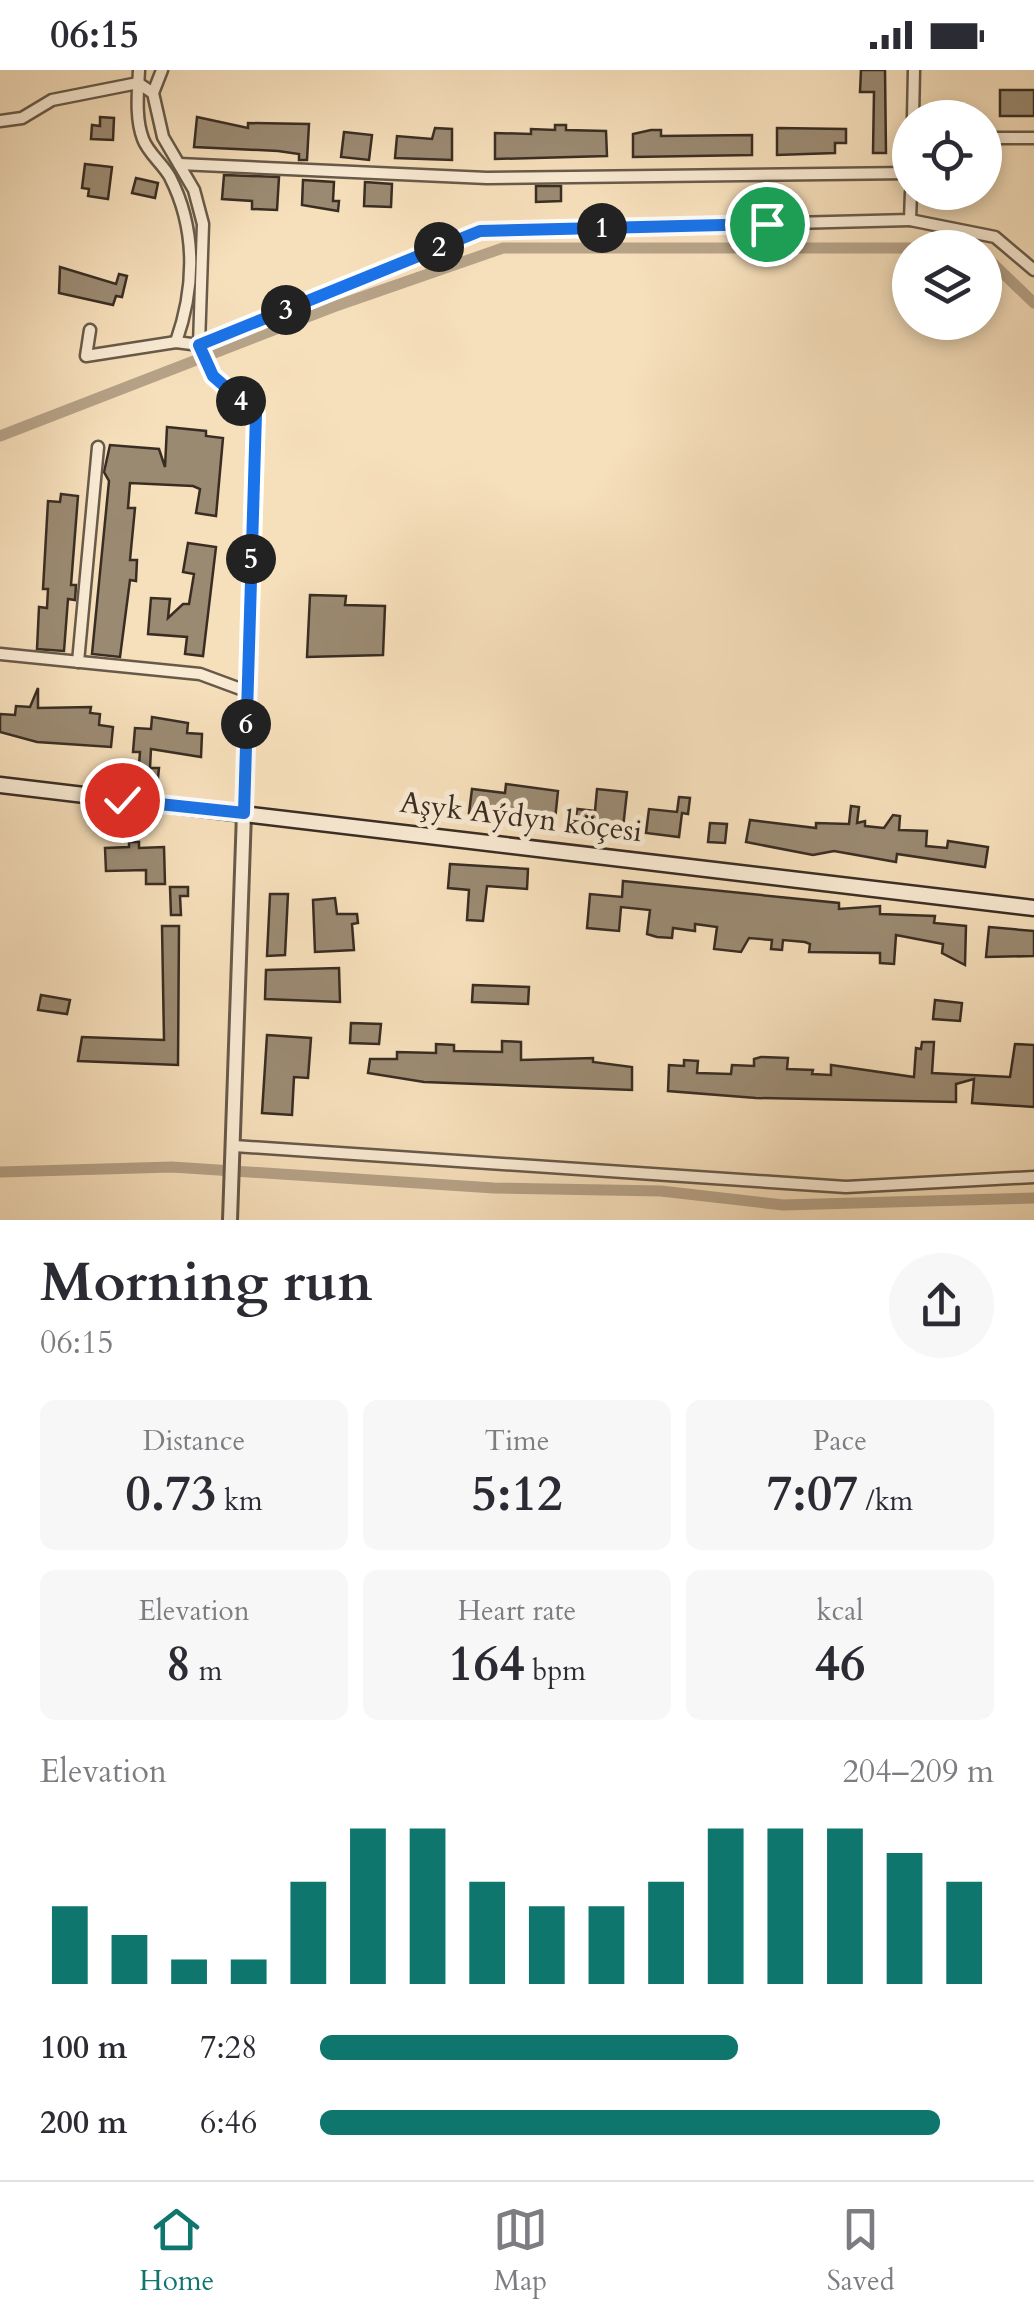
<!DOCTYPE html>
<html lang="en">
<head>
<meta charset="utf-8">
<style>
	:root { --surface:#fff; --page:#f7f7f7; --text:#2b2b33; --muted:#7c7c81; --line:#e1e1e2; --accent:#0f766e }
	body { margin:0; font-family:Cardo,serif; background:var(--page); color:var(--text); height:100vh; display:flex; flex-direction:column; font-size:38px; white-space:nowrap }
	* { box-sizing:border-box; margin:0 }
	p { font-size:32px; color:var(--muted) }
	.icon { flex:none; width:55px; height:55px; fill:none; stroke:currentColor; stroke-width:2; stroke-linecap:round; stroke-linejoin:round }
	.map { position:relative; height:1150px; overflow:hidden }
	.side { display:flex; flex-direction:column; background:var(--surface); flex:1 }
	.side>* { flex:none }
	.buttons { position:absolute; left:892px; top:30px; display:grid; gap:20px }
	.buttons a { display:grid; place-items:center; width:110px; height:110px; border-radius:50%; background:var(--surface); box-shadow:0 5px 15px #0003; font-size:50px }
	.pin { position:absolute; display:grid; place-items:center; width:85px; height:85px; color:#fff; margin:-42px; border:5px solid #fff; border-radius:50%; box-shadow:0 2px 10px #0007 }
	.km { position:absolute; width:50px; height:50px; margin:-25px; border-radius:50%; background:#222; color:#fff; font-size:28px; line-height:50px; text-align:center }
	.round { display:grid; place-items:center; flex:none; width:105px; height:105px; border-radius:52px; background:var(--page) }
	.summary { display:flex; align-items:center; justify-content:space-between; height:170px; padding:0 40px }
	h1 { font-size:55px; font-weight:800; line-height:75px }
	.metrics { display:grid; grid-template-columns:repeat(3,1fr); gap:15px; height:170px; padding:10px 40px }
	.metrics div { display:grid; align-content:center; border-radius:15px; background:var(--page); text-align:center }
	.metrics b { font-size:50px; font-weight:800 }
	.metrics small { font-size:28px; font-weight:400 }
	.metrics p { font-size:28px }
	.chart { height:280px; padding:20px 40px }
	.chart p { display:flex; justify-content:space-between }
	.chart svg { width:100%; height:180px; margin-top:10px; stroke:var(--accent); stroke-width:6 }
	ul { padding:0 40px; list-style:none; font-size:32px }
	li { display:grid; grid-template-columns:160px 120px 1fr; align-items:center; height:75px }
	li i { height:25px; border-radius:12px; background:var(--accent) }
	.status { display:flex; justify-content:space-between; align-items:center; height:70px; padding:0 50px; background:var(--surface); direction:ltr }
	.status svg { height:28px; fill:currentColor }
	.tab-bar { display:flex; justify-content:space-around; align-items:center; height:140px; border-top:2px solid var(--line); background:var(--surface); font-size:28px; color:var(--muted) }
	.tab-bar a { display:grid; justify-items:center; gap:5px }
	.tab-bar .active { color:var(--accent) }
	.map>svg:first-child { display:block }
</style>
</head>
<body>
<div class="status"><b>06:15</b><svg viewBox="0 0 49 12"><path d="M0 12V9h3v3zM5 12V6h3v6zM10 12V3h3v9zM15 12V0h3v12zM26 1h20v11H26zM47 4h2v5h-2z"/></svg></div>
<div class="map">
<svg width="1034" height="1150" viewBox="0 0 1034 1150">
	<rect width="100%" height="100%" fill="#f6dfbb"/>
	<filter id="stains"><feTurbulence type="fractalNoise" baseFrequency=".002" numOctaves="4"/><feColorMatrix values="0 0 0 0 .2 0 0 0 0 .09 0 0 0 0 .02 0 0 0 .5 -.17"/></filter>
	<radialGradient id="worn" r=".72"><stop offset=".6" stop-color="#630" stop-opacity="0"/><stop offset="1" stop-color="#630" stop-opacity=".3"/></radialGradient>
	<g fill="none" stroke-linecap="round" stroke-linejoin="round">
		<g stroke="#b6a287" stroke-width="11">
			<polyline points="985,186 1034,233"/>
			<polyline points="0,366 333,237 503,178 953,178"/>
			<polyline points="0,1102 172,1097 494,1118 661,1121 783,1135 1034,1128"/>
		</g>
	</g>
	<g fill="#9b8a72" stroke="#392d23" stroke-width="2.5">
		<polygon points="861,0 885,0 886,83 873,83 874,22 860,22"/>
		<rect x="1000" y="20" width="34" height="26"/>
		<polygon points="100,47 114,48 113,70 91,69 92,55 100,56"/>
		<polygon points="197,47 248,58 248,53 309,54 307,90 299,90 299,84 278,81 194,77"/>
		<polygon points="555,55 566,55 566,60 606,61 607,86 495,89 495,63 531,64 531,59 555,60"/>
		<polygon points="435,58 452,59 452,90 395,88 397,66 432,69"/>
		<polygon points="777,58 846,59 846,73 835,73 835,83 777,85"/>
		<polygon points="651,60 661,60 661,66 752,65 752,85 633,87 633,64"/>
		<polygon points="344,62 372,65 369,90 341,87"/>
		<polygon points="85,94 112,97 108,129 88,126 89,119 82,118"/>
		<polygon points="224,105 279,107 277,140 252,139 252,131 222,129"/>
		<polygon points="136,108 158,113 155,128 132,123"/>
		<polygon points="303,110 334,112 333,131 339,131 338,141 302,135"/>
		<polygon points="365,112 392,114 391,137 364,136"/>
		<polygon points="536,116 561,116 561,131 536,132"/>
		<polygon points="60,197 116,214 119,204 127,206 122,227 116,226 113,235 59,223"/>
		<polygon points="167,357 206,361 206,366 223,368 216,446 196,443 200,419 193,416 130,413 128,438 135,438 130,490 137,490 136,511 130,510 120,587 92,584 109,411 104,402 110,375 159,379 165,397"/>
		<polygon points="61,424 78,426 71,515 76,515 75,530 68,529 64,581 37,579 39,537 47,538 48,519 43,519 48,431 60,432"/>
		<polygon points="188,473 216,477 203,586 185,584 187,567 148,564 151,528 170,529 168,548 183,534 189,534 194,504 183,502"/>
		<polygon points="310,525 346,526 345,535 385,536 383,585 307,587"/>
		<polygon points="38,618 38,638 91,637 90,643 100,644 99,655 113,657 111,677 37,672 0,662 0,644 15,645 16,636 30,637"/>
		<polygon points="152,647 188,653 187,663 202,664 201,687 151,679 150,698 159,698 158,708 138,706 140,682 133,682 135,658 151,659"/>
		<polygon points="506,714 558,721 555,750 469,743 472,719 505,723"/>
		<polygon points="597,719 627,722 623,758 575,755 577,739 595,741"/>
		<polygon points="679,727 690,728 688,744 682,743 679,767 646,763 649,739 677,742"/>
		<polygon points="851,736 859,737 857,753 865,751 865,756 884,758 893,745 900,746 899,760 927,761 926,776 947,778 948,771 988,777 985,797 897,784 896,792 834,781 813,785 746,772 750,750 816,758 816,753 849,754"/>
		<polygon points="710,753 727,754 725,773 708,772"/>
		<polygon points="129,772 139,772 139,778 164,777 165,814 146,814 146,800 106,801 105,778 129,777"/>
		<polygon points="450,794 528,799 527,819 487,816 483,851 467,850 469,820 448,818"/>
		<polygon points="623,811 839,833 839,839 880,836 880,844 935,846 934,853 966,856 965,895 942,883 943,874 896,865 894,894 880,893 880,883 809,882 810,874 805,872 783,870 782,880 771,879 772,870 749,868 741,882 714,879 717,857 695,854 695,861 673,858 672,868 657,867 647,864 650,840 621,837 619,861 587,858 590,824 622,827"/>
		<polygon points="170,817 188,817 188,826 180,826 181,845 171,845"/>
		<polygon points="270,824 288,824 285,885 267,886"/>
		<polygon points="335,828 337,844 357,844 358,853 352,854 354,880 315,882 313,830"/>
		<polygon points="162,856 179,856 178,995 78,991 82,967 164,970"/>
		<polygon points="989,857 1034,861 1034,886 986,887"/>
		<polygon points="339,898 340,932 265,929 266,900"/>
		<polygon points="473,915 529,917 528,934 472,932"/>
		<polygon points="41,925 70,930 67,944 38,940"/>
		<polygon points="935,930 962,933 960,951 933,949"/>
		<polygon points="351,953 381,954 379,974 350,973"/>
		<polygon points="267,965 311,968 308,1008 294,1007 292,1045 262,1043"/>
		<polygon points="502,971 521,972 521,990 593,988 593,992 632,997 632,1020 424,1012 368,1003 370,989 397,989 397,982 436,983 436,974 454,975 454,981 502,982"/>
		<polygon points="922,972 934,972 932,1003 1010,1007 1015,974 1034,975 1034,1037 972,1033 974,1009 956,1014 956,1032 756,1028 668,1021 669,995 684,996 684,990 698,991 697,1003 731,1004 732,995 754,996 754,989 761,987 788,988 787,999 813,1000 812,1004 831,1005 831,995 914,1007 916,978 921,979"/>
	</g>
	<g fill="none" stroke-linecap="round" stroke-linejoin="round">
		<defs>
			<g id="minor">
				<path d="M139,0c-1,22 -4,48 4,69 5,14 20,25 27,38 27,53 25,111 6,165"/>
				<polyline points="153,23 162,0"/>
				<polyline points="913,48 914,0"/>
				<polyline points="0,51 22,48 52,30 138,13 153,23 163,67 194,120 203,154 199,275 213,306 256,345 244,743"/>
				<polyline points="985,68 1034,68"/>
				<polyline points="179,94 487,108 910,103"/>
				<polyline points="910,150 995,167 1034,200"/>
				<polyline points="90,260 86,286 176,272 199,275 479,161 910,150 911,122"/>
				<polyline points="0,584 200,604 246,621"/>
				<polyline points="78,592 98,377"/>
				<polyline points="234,1076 846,1117 1034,1107"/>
			</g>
			<polyline id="tertiary" points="230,1150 244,743"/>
			<polyline id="secondary" points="0,715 1034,838"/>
		</defs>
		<use href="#minor" stroke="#685a49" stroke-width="15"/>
		<use href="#tertiary" stroke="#685a49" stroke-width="18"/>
		<use href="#secondary" stroke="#392d23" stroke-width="19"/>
		<use href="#minor" stroke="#f9ead3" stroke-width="10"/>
		<use href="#tertiary" stroke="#f9ead3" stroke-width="12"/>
		<use href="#secondary" stroke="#f9ead3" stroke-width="14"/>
	</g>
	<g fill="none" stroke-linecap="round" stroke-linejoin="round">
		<defs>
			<polyline id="route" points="122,730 244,743 256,344 213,306 199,275 480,161 767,154"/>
		</defs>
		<use href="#route" stroke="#fff" stroke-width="20"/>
		<use href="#route" stroke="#1a73e8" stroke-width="12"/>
	</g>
	<g text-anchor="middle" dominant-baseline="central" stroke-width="10" stroke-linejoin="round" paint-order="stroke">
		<g font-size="30" fill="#392d23" stroke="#f9ead3">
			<text transform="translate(521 747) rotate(7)">Aşyk Aýdyn köçesi</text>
		</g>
	</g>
	<rect width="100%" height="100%" filter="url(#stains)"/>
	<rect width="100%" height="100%" fill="url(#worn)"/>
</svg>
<div class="buttons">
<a><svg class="icon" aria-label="locate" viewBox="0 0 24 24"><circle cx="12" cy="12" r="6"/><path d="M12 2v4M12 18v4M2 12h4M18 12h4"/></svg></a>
<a><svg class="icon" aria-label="layers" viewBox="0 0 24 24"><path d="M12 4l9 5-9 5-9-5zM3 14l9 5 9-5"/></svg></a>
</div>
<div class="pin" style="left:767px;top:154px;background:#1e9e55"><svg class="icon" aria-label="arrive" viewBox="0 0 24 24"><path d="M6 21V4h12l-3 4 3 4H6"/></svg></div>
<div class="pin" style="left:122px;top:730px;background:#d93025"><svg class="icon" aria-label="check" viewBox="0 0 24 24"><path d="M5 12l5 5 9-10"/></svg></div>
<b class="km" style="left:602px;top:158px">1</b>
<b class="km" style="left:439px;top:177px">2</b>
<b class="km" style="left:286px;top:240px">3</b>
<b class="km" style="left:241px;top:331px">4</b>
<b class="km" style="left:251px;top:489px">5</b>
<b class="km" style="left:246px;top:654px">6</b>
</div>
<section class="side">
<div class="summary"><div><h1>Morning run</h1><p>06:15</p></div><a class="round"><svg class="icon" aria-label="share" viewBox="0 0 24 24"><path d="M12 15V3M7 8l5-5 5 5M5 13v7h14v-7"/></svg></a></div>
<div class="metrics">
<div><p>Distance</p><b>0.73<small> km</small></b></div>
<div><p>Time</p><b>5:12</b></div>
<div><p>Pace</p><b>7:07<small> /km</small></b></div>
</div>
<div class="metrics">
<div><p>Elevation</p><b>8<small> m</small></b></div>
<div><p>Heart rate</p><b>164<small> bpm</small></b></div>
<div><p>kcal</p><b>46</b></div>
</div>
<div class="chart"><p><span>Elevation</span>204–209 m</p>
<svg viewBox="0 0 160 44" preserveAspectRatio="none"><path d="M5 44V25M15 44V32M25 44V38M35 44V38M45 44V19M55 44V6M65 44V6M75 44V19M85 44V25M95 44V25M105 44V19M115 44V6M125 44V6M135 44V6M145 44V12M155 44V19"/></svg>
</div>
<ul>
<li><b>100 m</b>7:28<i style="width:62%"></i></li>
<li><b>200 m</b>6:46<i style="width:92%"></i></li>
</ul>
</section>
<nav class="tab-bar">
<a class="active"><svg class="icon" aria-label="home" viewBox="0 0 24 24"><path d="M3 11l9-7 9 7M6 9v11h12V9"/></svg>Home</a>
<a><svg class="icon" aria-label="map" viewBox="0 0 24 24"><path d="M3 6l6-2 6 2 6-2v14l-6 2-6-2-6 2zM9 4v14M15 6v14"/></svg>Map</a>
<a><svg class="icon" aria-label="saved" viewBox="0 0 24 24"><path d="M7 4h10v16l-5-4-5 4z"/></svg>Saved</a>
</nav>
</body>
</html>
